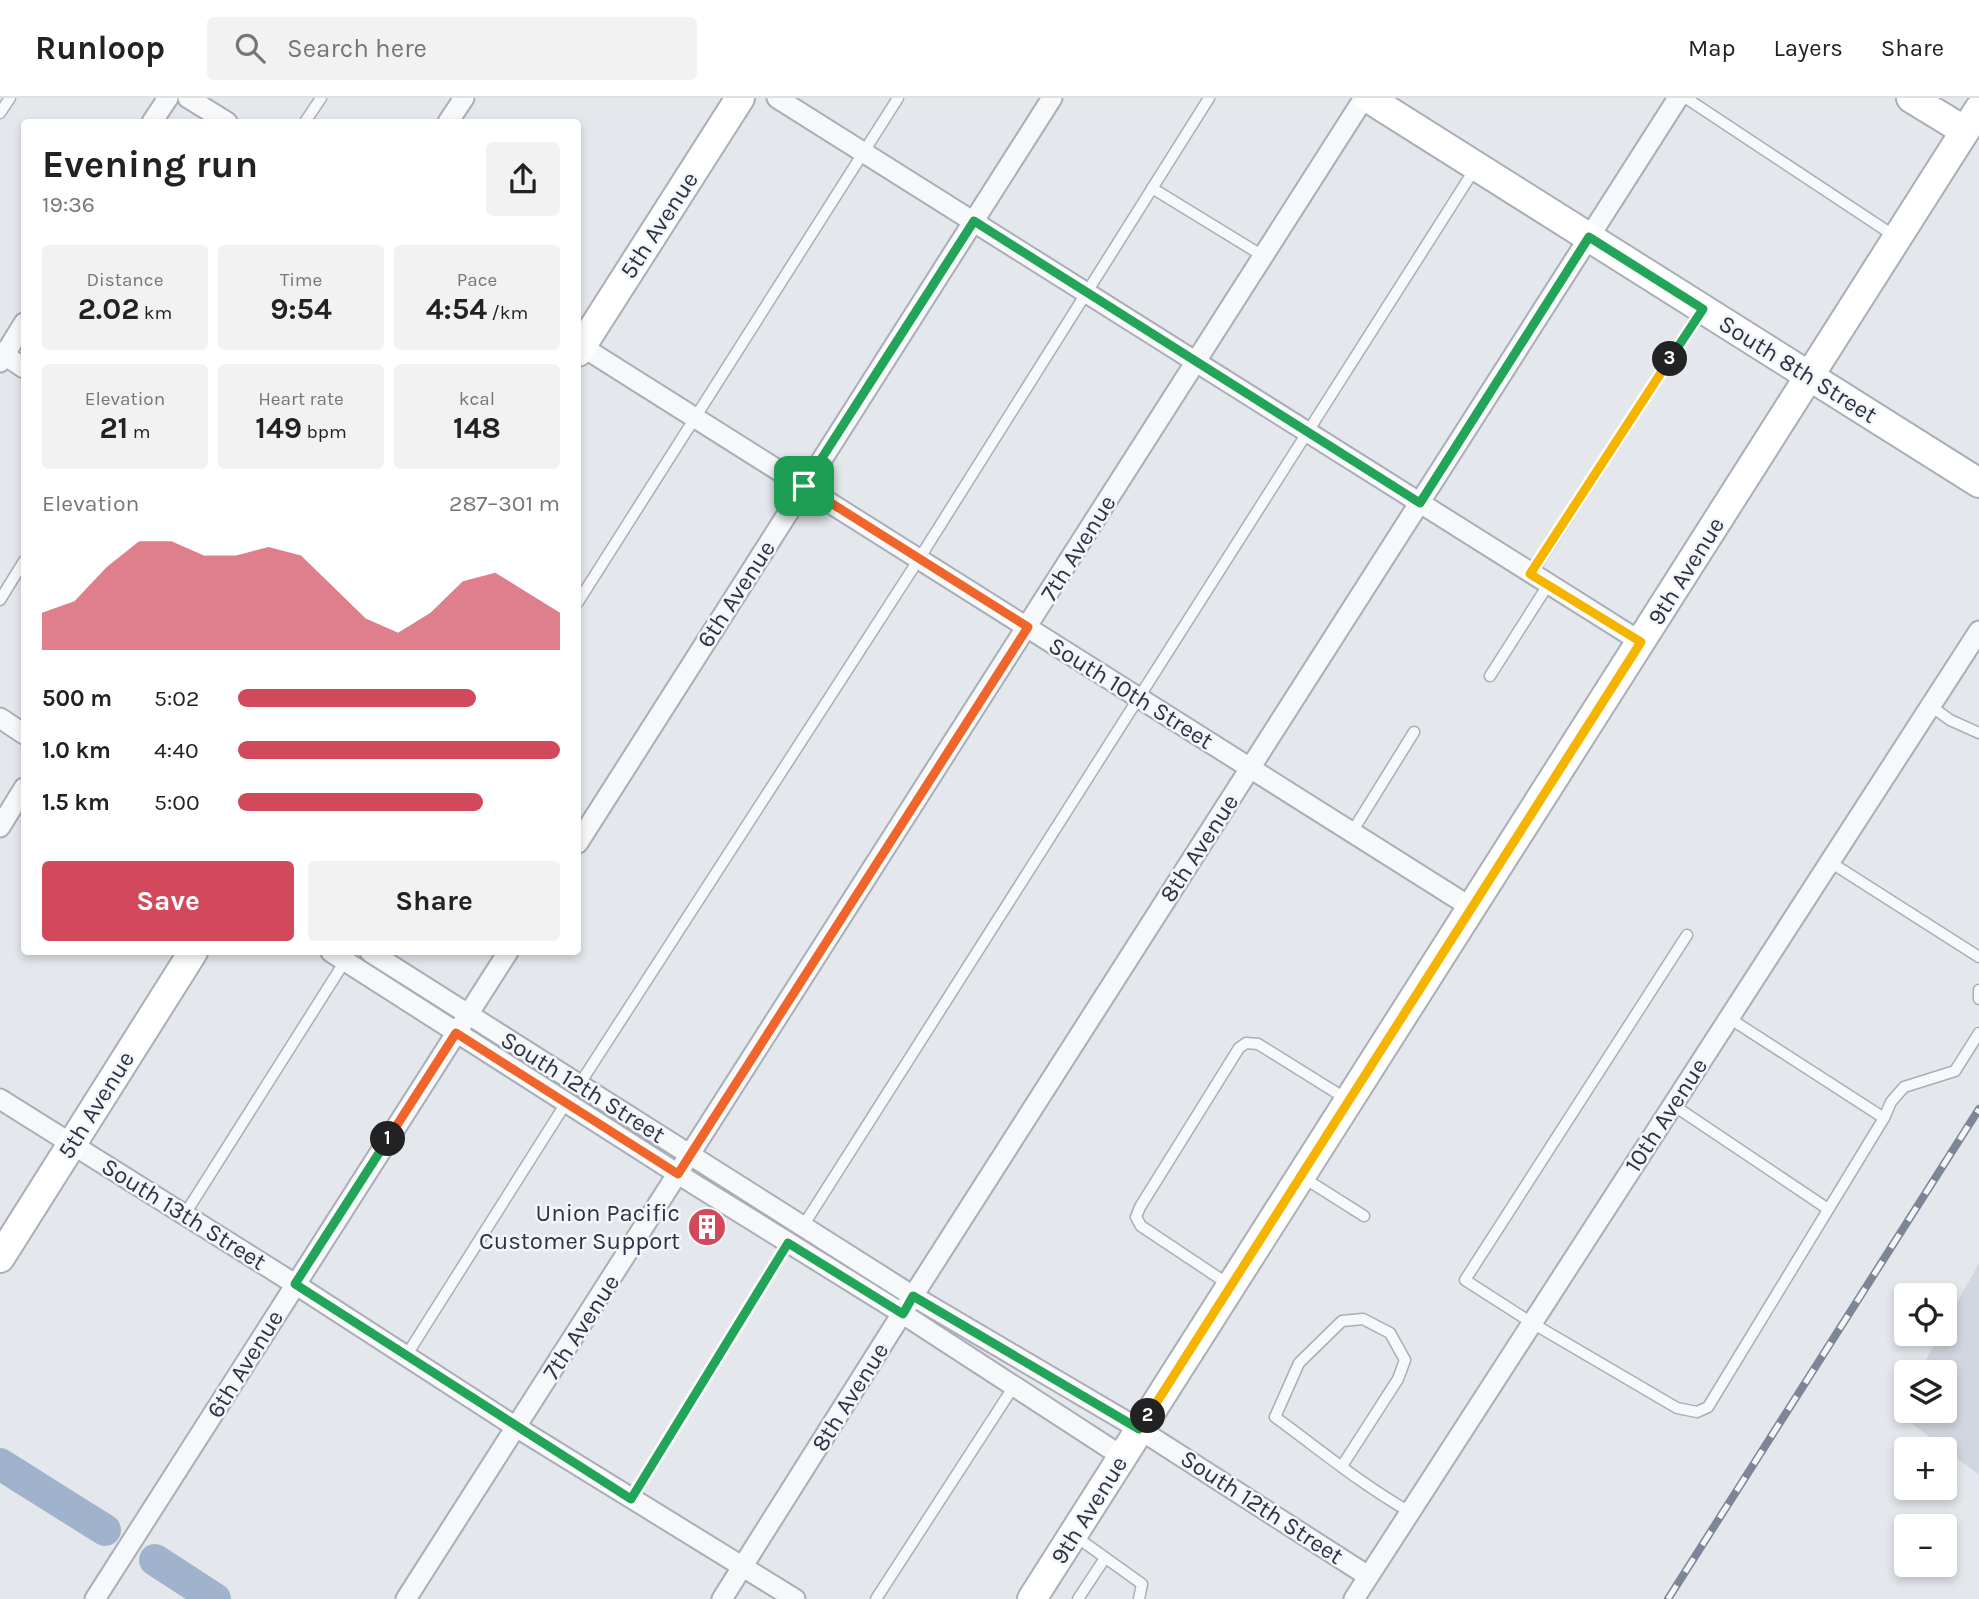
<!DOCTYPE html>
<html lang="en">
<head>
<meta charset="utf-8">
<style>
	:root { --surface:#fff; --page:#f2f2f2; --text:#222; --muted:#767676; --line:#e0e0e0; --accent:#d1495b }
	body { margin:0; font-family:Karla,sans-serif; background:var(--page); color:var(--text); height:100vh; display:flex; flex-direction:column; font-size:26px; white-space:nowrap }
	* { box-sizing:border-box; margin:0 }
	p { font-size:23px; color:var(--muted) }
	.icon { flex:none; width:38px; height:38px; fill:none; stroke:currentColor; stroke-width:2; stroke-linecap:round; stroke-linejoin:round }
	.map { position:relative; flex:1; overflow:hidden }
	.panel { position:absolute; left:21px; top:21px; width:560px; height:836px; display:flex; flex-direction:column; background:var(--surface); border-radius:7px; box-shadow:0 4px 10px #0003 }
	.panel>* { flex:none }
	.buttons { position:absolute; left:1894px; top:1185px; display:grid; gap:14px }
	.buttons a { display:grid; place-items:center; width:63px; height:63px; border-radius:7px; background:var(--surface); box-shadow:0 4px 10px #0003; font-size:35px }
	.pin { position:absolute; display:grid; place-items:center; width:60px; height:60px; color:#fff; margin:-30px; border-radius:14px; box-shadow:0 4px 10px #0006 }
	.km { position:absolute; width:35px; height:35px; margin:-18px; border-radius:50%; background:#222; color:#fff; font-size:19px; line-height:35px; text-align:center }
	.round { display:grid; place-items:center; flex:none; width:74px; height:74px; border-radius:7px; background:var(--page) }
	.head { display:flex; align-items:center; justify-content:space-between; height:119px; padding:0 21px }
	h1 { font-size:38px; font-weight:700; line-height:52px }
	.metrics { display:grid; grid-template-columns:repeat(3,1fr); gap:10px; height:119px; padding:7px 21px }
	.metrics div { display:grid; align-content:center; border-radius:7px; background:var(--page); text-align:center }
	.metrics b { font-size:30px; font-weight:700 }
	.metrics small { font-size:19px; font-weight:400 }
	.metrics p { font-size:19px }
	.chart { height:196px; padding:14px 21px }
	.chart p { display:flex; justify-content:space-between }
	.chart svg { width:100%; height:126px; margin-top:7px; fill:var(--accent); opacity:.7 }
	.action { display:flex; gap:14px; margin-top:auto; padding:14px 21px }
	.action a { flex:1; height:80px; border-radius:7px; background:var(--accent); color:#fff; font-size:28px; font-weight:700; line-height:80px; text-align:center }
	.action a+a { background:var(--page); color:var(--text) }
	ul { padding:0 21px; list-style:none; font-size:23px }
	li { display:grid; grid-template-columns:112px 84px 1fr; align-items:center; height:52px }
	li i { height:18px; border-radius:9px; background:var(--accent) }
	header { display:flex; align-items:center; gap:42px; box-sizing:border-box; height:98px; padding:0 35px; background:var(--surface); border-bottom:2px solid var(--line) }
	header strong { font-size:33px }
	nav { display:flex; gap:38px; margin-inline-start:auto; font-size:24px }
	.search { width:490px; height:63px; background:var(--page); display:flex; align-items:center; gap:18px; box-sizing:border-box; padding:0 24px; border-radius:7px; color:var(--muted); font-size:26px }
	.map>svg:first-child { display:block }
</style>
</head>
<body>
<header>
<strong>Runloop</strong>
<div class="search"><svg class="icon" aria-label="search" viewBox="0 0 24 24"><circle cx="10" cy="10" r="6"/><path d="M15 15l6 6"/></svg>Search here</div>
<nav><a>Map</a><a>Layers</a><a>Share</a></nav>
</header>
<div class="map">
<svg width="1979" height="1501" viewBox="0 0 1979 1501">
	<rect width="100%" height="100%" fill="#e4e7ec"/>
	<polygon fill="#d2d6de" points="1979,1165 1979,1377 1897,1314 1906,1298 1906,1312 1944,1312 1944,1274 1919,1274 1940,1236 1944,1236 1944,1228"/>
	<g fill="none" stroke-linecap="round" stroke-linejoin="round">
		<g stroke="#9fb4cc" stroke-width="32">
			<polyline points="0,1366 105,1432"/>
			<polyline points="155,1462 215,1501"/>
		</g>
		<defs>
			<g id="lane">
				<polyline points="1686,0 1896,139"/>
				<polyline points="0,15 10,0"/>
				<polyline points="305,24 321,0"/>
				<polyline points="1152,90 1263,158"/>
				<polyline points="1531,476 1702,212"/>
				<polyline points="0,502 24,463"/>
				<polyline points="578,504 898,0"/>
				<polyline points="1490,578 1548,487"/>
				<polyline points="1931,608 1950,622 1979,635"/>
				<polyline points="1352,734 1414,634"/>
				<polyline points="1830,764 1979,859"/>
				<polyline points="1687,837 1465,1182 1532,1225 1677,1310 1697,1314 1708,1309 1884,1020 1891,1004 1904,989 1955,973 1979,935"/>
				<polyline points="1979,892 1979,901"/>
				<polyline points="1729,920 1884,1020"/>
				<polyline points="579,987 919,461 1209,0"/>
				<polyline points="1673,1007 1828,1111"/>
				<polyline points="1304,1080 1364,1118"/>
				<polyline points="185,1116 345,863"/>
				<path d="M803,1128c224,-353 451,-704 673,-1059"/>
				<polyline points="1228,1186 1141,1128 1136,1119 1140,1109 1239,950 1246,945 1258,946 1348,1002"/>
				<polyline points="406,1258 566,1005"/>
				<path d="M1342,1368l56,-87 7,-19 -15,-27 -27,-14 -21,2 -43,42 -24,54c44,32 87,68 135,95"/>
				<polyline points="631,1401 788,1145"/>
				<polyline points="1075,1438 1142,1486 1139,1501"/>
				<polyline points="876,1501 1014,1288"/>
				<polyline points="1078,1501 1105,1460"/>
			</g>
			<g id="street">
				<polyline points="188,0 227,24"/>
				<polyline points="777,0 1641,544"/>
				<polyline points="152,24 168,0"/>
				<polyline points="448,24 464,0"/>
				<polyline points="578,246 1472,810"/>
				<polyline points="0,254 24,270"/>
				<polyline points="0,264 24,225"/>
				<polyline points="0,620 24,636"/>
				<polyline points="0,729 24,690"/>
				<polyline points="578,745 1052,0"/>
				<polyline points="331,854 678,1076 903,1216 1123,1359"/>
				<polyline points="370,854 913,1198 1139,1331 1368,1478"/>
				<polyline points="0,1001 295,1186 516,1329 795,1501"/>
				<polyline points="95,1501 508,854"/>
				<polyline points="406,1501 1364,0"/>
				<polyline points="722,1501 913,1198 1678,0"/>
				<polyline points="1354,1501 1979,533"/>
			</g>
			<g id="secondary">
				<polyline points="1368,0 1979,385"/>
				<polyline points="1911,0 1965,33"/>
				<polyline points="578,254 740,0"/>
				<polyline points="0,1160 193,854"/>
				<polyline points="1032,1501 1979,11"/>
			</g>
		</defs>
		<use href="#lane" stroke="#a9aeb7" stroke-width="13"/>
		<use href="#street" stroke="#a9aeb7" stroke-width="23"/>
		<use href="#secondary" stroke="#a9aeb7" stroke-width="32"/>
		<use href="#lane" stroke="#f7f8fa" stroke-width="10"/>
		<use href="#street" stroke="#f7f8fa" stroke-width="19"/>
		<use href="#secondary" stroke="#fff" stroke-width="28"/>
		<defs>
			<polyline id="rail" points="1668,1501 1979,1011"/>
		</defs>
		<use href="#rail" stroke="#7d8696" stroke-width="8"/>
		<use href="#rail" stroke="#f4f6f9" stroke-width="5" stroke-dasharray="16" stroke-linecap="butt"/>
	</g>
	<g fill="none" stroke-linecap="round" stroke-linejoin="round">
		<defs>
			<polyline id="split-1" points="388,1041 456,935 678,1076 1028,529 804,388"/>
			<polyline id="split-2" points="388,1041 295,1186 631,1401 788,1145 903,1216 913,1198 1139,1331 1148,1318"/>
			<polyline id="split-3" points="1148,1318 1641,544 1530,476 1670,261"/>
			<polyline id="split-4" points="804,388 974,123 1420,405 1589,139 1703,211 1670,261"/>
		</defs>
		<use href="#split-1" stroke="#fff" stroke-width="14"/>
		<use href="#split-2" stroke="#fff" stroke-width="14"/>
		<use href="#split-3" stroke="#fff" stroke-width="14"/>
		<use href="#split-4" stroke="#fff" stroke-width="14"/>
		<use href="#split-1" stroke="#f0652b" stroke-width="9"/>
		<use href="#split-2" stroke="#22a559" stroke-width="9"/>
		<use href="#split-3" stroke="#f5b400" stroke-width="9"/>
		<use href="#split-4" stroke="#22a559" stroke-width="9"/>
	</g>
	<defs>
		<symbol id="building-disc" viewBox="-11 -11 22 22"><circle r="9.5" fill="#d1495b" stroke="#f4f6f9"/><path d="M-4-6H4V6H1V3H-1V6H-4ZM-2.5-4.3h1.7v1.8h-1.7ZM.8-4.3h1.7v1.8H.8ZM-2.5-1h1.7V.8h-1.7ZM.8-1h1.7V.8H.8Z" fill="#fff"/></symbol>
	</defs>
	<g fill-rule="evenodd">
		<use href="#building-disc" x="685" y="1107" width="44" height="44"/>
	</g>
	<g text-anchor="middle" dominant-baseline="central" stroke-width="5" stroke-linejoin="round" paint-order="stroke">
		<g font-size="24" fill="#2b3445" stroke="#f4f6f9">
			<text transform="translate(659 127) rotate(-57)">5th Avenue</text>
			<text transform="translate(1798 271) rotate(32)">South 8th Street</text>
			<text transform="translate(1078 450) rotate(-58)">7th Avenue</text>
			<text transform="translate(1686 473) rotate(-58)">9th Avenue</text>
			<text transform="translate(736 496) rotate(-57)">6th Avenue</text>
			<text transform="translate(1131 595) rotate(32)">South 10th Street</text>
			<text transform="translate(1199 750) rotate(-57)">8th Avenue</text>
			<text transform="translate(583 989) rotate(32)">South 12th Street</text>
			<text transform="translate(96 1007) rotate(-58)">5th Avenue</text>
			<text transform="translate(1666 1017) rotate(-57)">10th Avenue</text>
			<text transform="translate(184 1116) rotate(32)">South 13th Street</text>
			<text transform="translate(581 1229) rotate(-57)">7th Avenue</text>
			<text transform="translate(245 1266) rotate(-58)">6th Avenue</text>
			<text transform="translate(850 1299) rotate(-58)">8th Avenue</text>
			<text transform="translate(1262 1409) rotate(33)">South 12th Street</text>
			<text transform="translate(1089 1412) rotate(-58)">9th Avenue</text>
		</g>
		<g font-size="24" fill="#2b3445" stroke="#f4f6f9" text-anchor="end">
			<text x="680" y="1115">Union Pacific<tspan x="680" dy="28">Customer Support</tspan></text>
		</g>
	</g>
</svg>
<div class="buttons">
<a><svg class="icon" aria-label="locate" viewBox="0 0 24 24"><circle cx="12" cy="12" r="6"/><path d="M12 2v4M12 18v4M2 12h4M18 12h4"/></svg></a>
<a><svg class="icon" aria-label="layers" viewBox="0 0 24 24"><path d="M12 4l9 5-9 5-9-5zM3 14l9 5 9-5"/></svg></a>
<a>+</a>
<a>−</a>
</div>
<div class="pin" style="left:804px;top:388px;background:#1e9e55"><svg class="icon" aria-label="arrive" viewBox="0 0 24 24"><path d="M6 21V4h12l-3 4 3 4H6"/></svg></div>
<b class="km" style="left:388px;top:1041px">1</b>
<b class="km" style="left:1148px;top:1318px">2</b>
<b class="km" style="left:1670px;top:261px">3</b>
<section class="panel">
<div class="head"><div><h1>Evening run</h1><p>19:36</p></div><a class="round"><svg class="icon" aria-label="share" viewBox="0 0 24 24"><path d="M12 15V3M7 8l5-5 5 5M5 13v7h14v-7"/></svg></a></div>
<div class="metrics">
<div><p>Distance</p><b>2.02<small> km</small></b></div>
<div><p>Time</p><b>9:54</b></div>
<div><p>Pace</p><b>4:54<small> /km</small></b></div>
</div>
<div class="metrics">
<div><p>Elevation</p><b>21<small> m</small></b></div>
<div><p>Heart rate</p><b>149<small> bpm</small></b></div>
<div><p>kcal</p><b>148</b></div>
</div>
<div class="chart"><p><span>Elevation</span>287–301 m</p>
<svg viewBox="0 0 160 44" preserveAspectRatio="none"><path d="M0 44V31L10 27L20 15L30 6L40 6L50 11L60 11L70 8L80 11L90 22L100 33L110 38L120 31L130 20L140 17L150 24L160 31V44z"/></svg>
</div>
<ul>
<li><b>500 m</b>5:02<i style="width:74%"></i></li>
<li><b>1.0 km</b>4:40<i style="width:100%"></i></li>
<li><b>1.5 km</b>5:00<i style="width:76%"></i></li>
</ul>
<div class="action"><a>Save</a><a>Share</a></div>
</section>
</div>
</body>
</html>
